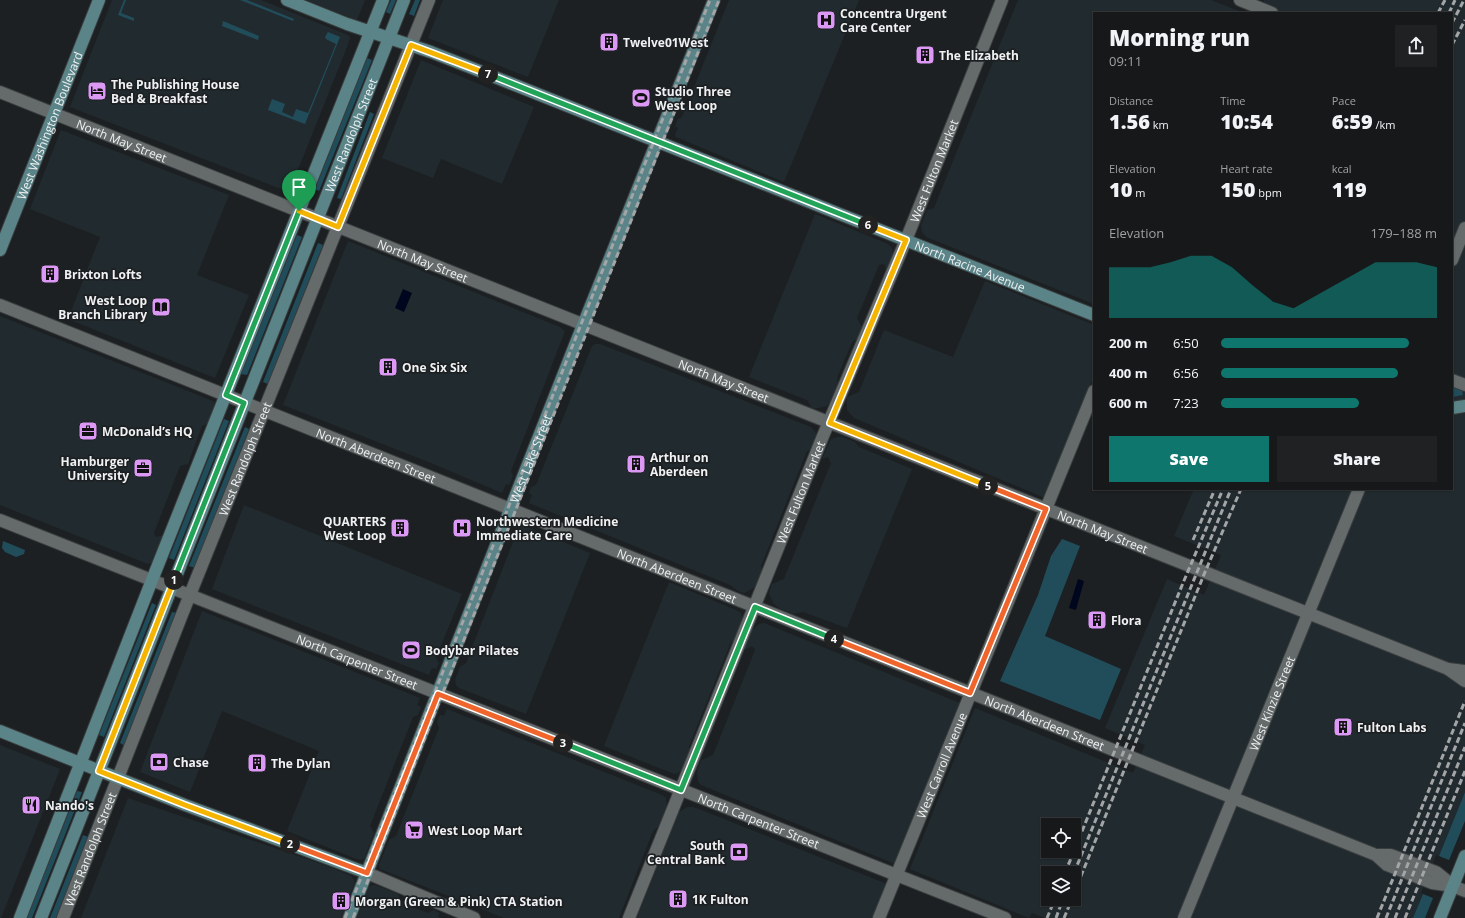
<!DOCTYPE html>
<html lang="en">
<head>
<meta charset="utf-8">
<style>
	:root { --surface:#16181a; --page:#1f2123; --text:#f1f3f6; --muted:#9ea0a2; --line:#353739; --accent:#0f766e }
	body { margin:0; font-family:"Open Sans",sans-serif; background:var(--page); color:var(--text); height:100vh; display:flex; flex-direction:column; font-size:15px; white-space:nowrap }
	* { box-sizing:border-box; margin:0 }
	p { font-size:13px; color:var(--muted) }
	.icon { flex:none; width:22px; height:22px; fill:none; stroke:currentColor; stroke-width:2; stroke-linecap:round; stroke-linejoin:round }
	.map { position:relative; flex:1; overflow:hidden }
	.panel { position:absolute; left:1093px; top:12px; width:360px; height:478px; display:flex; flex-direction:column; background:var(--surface); border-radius:0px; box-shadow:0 1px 3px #0004,0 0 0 1px var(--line) }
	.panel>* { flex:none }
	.fabs { position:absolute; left:1041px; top:818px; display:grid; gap:8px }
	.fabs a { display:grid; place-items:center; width:40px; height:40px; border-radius:0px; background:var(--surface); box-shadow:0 1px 3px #0004,0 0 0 1px var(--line); font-size:20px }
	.pin { position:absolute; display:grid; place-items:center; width:34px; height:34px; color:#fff; margin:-41px -17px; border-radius:50% 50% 50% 0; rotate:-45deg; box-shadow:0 0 4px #0007 }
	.pin .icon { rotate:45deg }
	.km { position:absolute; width:20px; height:20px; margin:-10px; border-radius:50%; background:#222; color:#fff; font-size:11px; line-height:20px; text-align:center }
	.round { display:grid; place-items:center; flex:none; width:42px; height:42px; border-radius:0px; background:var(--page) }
	.head { display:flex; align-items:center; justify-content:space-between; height:68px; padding:0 16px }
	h1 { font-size:22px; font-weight:800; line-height:30px }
	.stats { display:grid; grid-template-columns:repeat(3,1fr); gap:6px; height:68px; padding:4px 16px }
	.stats div { display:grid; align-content:center }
	.stats b { font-size:20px; font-weight:800 }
	.stats small { font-size:11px; font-weight:400 }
	.stats p { font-size:11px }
	.chart { height:112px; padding:8px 16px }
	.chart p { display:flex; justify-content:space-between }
	.chart svg { width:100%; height:72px; margin-top:4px; fill:var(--accent); opacity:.7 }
	.button { display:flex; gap:8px; margin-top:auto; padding:8px 16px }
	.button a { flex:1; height:46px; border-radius:0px; background:var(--accent); color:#fff; font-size:16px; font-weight:800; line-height:46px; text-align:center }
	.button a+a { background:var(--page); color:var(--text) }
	ul { padding:0 16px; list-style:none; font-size:13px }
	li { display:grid; grid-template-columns:64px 48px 1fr; align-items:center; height:30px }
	li i { height:10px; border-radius:5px; background:var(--accent) }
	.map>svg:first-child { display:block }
</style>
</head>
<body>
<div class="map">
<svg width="1465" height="918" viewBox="0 0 1465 918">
	<rect width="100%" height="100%" fill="#1d2022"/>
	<g fill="#212b2f" fill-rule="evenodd">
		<polygon points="112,0 261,0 348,35 350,38 345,52 289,192 70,107"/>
		<polygon points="306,0 365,0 357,20"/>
		<polygon points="443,0 559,0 528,77 428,38"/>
		<polygon points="729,0 859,0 784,182 676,137 675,134 678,128 675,126 678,119 682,117"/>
		<polygon points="1018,0 1211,0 1244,13 1094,13 1094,304 926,237 922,232 921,225 927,210 934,208"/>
		<path d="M1264,0h201v792l-26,64 -3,-1 -15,38 2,1 -10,24h-368l-13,-5 -3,5 -119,-49 65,-161 158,65 12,-28 -40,-17 62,-149 37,16 17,-40 -47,-19 20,-47h258v-476h-193zM1048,825h26v26h-26zM1048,873h26v26h-26z"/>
		<polygon points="421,60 534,107 502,184 441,159 433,178 382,158"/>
		<polygon points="61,130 229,195 197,275 249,295 215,378 68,319 100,237 30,209"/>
		<polygon points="815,214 888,244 892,248 893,257 887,270 884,264 879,265 857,318 863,329 859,338 852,342 837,378 838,382 832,400 827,406 819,408 812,408 807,400 749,377"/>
		<polygon points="348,241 560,327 565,331 511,471 513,476 509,485 506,484 502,493 431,463 283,405"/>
		<polygon points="985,281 1094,325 1094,376 1045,498 854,418 847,410 847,397 859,392 884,330 953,357"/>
		<polygon points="0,316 213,401 215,404 215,409 209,423 202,426 188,464 180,466 154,533 156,537 165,535 155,559 151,563 148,564 0,505"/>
		<polygon points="595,344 600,344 811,427 816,433 816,440 812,449 807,451 761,566 762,571 756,586 752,589 744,593 738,591 730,585 529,503 532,495 529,493 531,487 536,485 592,346"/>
		<polygon points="837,437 843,437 855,442 859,447 912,469 847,628 803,612 793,614 779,608 773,603 769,593 772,584 784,579 831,463 828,457 822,459 831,439"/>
		<polygon points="244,505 462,594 436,658 439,663 436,669 432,668 429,675 212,589"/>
		<polygon points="520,524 590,553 526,714 459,688 456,685 455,680 460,667 466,663"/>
		<polygon points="669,582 736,610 741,613 743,618 737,638 731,642 689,746 690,752 682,770 678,773 674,774 604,746"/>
		<polygon points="202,611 420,698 417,705 421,707 418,715 413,717 370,826 374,833 364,859 359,860 287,831 319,751 222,711 190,792 140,772"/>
		<polygon points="764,623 960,703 895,864 701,785 698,782 697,772 701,760 713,755 755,650 752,646 744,650 752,630 759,624"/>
		<polygon points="447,709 662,795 666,798 667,809 660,825 653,831 619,918 504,918 380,869 379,865 389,840 396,836 439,728 437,722 440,715 444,716"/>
		<polygon points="0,745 60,769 1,918 0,918"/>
		<polygon points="128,798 327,866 351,876 355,882 341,918 81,918"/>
		<polygon points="687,807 693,807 699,809 887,884 874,918 637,918 679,812"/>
		<polygon points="372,885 375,885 398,894 402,903 428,913 434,910 439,913 438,917 440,918 357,918 369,887"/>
	</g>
	<g fill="#214d5b">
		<polygon points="124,0 126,0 121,13 134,18 134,21 118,15"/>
		<polygon points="240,0 247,0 294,19 293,21"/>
		<polygon points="391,0 396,0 390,14 386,12"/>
		<polygon points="415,0 420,0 414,16 409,14"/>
		<polygon points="223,21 259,36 258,40 222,26"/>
		<polygon points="328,32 340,37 305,124 268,110 272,99 285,104 282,112 293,117 296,109 308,113 336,44 326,39 325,37"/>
		<polygon points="367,58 372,60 319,191 315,189"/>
		<polygon points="370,112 374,114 341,199 337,198"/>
		<polygon points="297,235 302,237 247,375 241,374"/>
		<polygon points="318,243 323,245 268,384 263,382"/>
		<polygon points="1452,387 1462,391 1463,395 1452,397"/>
		<polygon points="224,419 229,421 174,560 169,558"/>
		<polygon points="245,427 249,429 195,568 189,566"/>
		<polygon points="1062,539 1080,546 1045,636 1121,669 1100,720 1000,681 1038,595 1051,556"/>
		<polygon points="3,541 25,550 24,554 16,557 5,552 2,548"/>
		<polygon points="152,603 156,605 104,737 99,735"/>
		<polygon points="172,612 177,613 125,746 120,743"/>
		<polygon points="77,791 82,792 32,918 27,918"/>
		<polygon points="1465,792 1465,821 1449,860 1439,856"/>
		<polygon points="83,835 88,837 56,918 50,918"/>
		<polygon points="1423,894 1433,898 1425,918 1413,918"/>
	</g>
	<g fill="#00061e">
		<polygon points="403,289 412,293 404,312 395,308"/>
		<polygon points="1078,579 1084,581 1076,610 1069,608"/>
	</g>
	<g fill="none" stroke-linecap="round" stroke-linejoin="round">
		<defs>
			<g id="street">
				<polyline points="1240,0 1272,13"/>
				<path id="s1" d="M0,92l1448,577 17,2"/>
				<polyline points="1452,260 1465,228"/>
				<path id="s2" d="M0,305l1376,550 11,10 45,18 21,3 12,5"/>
				<polyline points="1452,380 1465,385"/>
				<path id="s3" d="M0,520l1005,398"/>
				<polyline points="1448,669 1465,681"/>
				<polyline points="1376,855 1391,855 1436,872 1452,885"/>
				<polyline points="367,873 474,918"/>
				<path id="s4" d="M63,918l118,-301 248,-617"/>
				<path id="s5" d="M629,918l194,-482 83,-196 96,-240"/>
				<path id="s6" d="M879,918l215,-527"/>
				<path id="s7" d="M1184,918l175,-429"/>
			</g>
			<g id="secondary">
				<path id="s8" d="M287,0l60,24 84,28 46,18 617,245"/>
				<path id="s9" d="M0,250l99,-250"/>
				<polyline points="1452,408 1465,406"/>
				<polyline points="0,731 185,805 367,873"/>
				<polyline points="20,918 152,580 383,0"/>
				<path id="s10" d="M41,918l363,-918"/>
				<path id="s11" d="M349,918l228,-578 137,-340"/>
				<polyline points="1440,918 1465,856"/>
			</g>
		</defs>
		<use href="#street" stroke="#3a3d3e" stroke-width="14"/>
		<use href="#secondary" stroke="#3a3d3e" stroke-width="14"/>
		<use href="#street" stroke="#656a6b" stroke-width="12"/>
		<use href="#secondary" stroke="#5a8488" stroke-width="12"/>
		<g stroke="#a3a5a6" stroke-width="3" stroke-dasharray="6 3" stroke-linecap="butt">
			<polyline points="1438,13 1445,0"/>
			<polyline points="1449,13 1455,0"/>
			<polyline points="1452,23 1464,0"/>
			<polyline points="1452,45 1465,20"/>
			<polyline points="1193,540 1215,489"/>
			<polyline points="1065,873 1183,583 1223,489"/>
			<polyline points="1074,873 1231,489"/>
			<polyline points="1074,893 1205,572 1241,489"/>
			<polyline points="345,918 710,0"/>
			<polyline points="353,918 719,0"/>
			<polyline points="1047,918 1055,899"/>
			<polyline points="1056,918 1063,899"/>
			<polyline points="1064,918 1072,899"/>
			<polyline points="1377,918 1465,701"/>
			<polyline points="1386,918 1465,723"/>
			<polyline points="1395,918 1465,747"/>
			<polyline points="1405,918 1465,771"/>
		</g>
	</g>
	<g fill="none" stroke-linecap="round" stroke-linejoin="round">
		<defs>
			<polyline id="split-1" points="174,580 244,403 226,395 299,211"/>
			<polyline id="split-2" points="174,580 99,771 185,805 290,844"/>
			<polyline id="split-3" points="290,844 367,873 438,694 563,743"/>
			<polyline id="split-4" points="563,743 681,790 755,607 834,639"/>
			<polyline id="split-5" points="834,639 970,693 1046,509 988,486"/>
			<polyline id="split-6" points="868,225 906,240 830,423 988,486"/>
			<polyline id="split-7" points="488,74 868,225"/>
			<polyline id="split-8" points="299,211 338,227 411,45 488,74"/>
		</defs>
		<use href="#split-1" stroke="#fff" stroke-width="8"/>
		<use href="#split-2" stroke="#fff" stroke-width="8"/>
		<use href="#split-3" stroke="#fff" stroke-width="8"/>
		<use href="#split-4" stroke="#fff" stroke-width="8"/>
		<use href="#split-5" stroke="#fff" stroke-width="8"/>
		<use href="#split-6" stroke="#fff" stroke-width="8"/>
		<use href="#split-7" stroke="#fff" stroke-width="8"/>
		<use href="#split-8" stroke="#fff" stroke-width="8"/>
		<use href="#split-1" stroke="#22a559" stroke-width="5"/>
		<use href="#split-2" stroke="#f5b400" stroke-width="5"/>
		<use href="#split-3" stroke="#f0652b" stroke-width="5"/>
		<use href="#split-4" stroke="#22a559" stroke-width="5"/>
		<use href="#split-5" stroke="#f0652b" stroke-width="5"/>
		<use href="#split-6" stroke="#f5b400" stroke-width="5"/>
		<use href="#split-7" stroke="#22a559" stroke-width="5"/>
		<use href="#split-8" stroke="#f5b400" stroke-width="5"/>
	</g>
	<defs>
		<symbol id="hospital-square" viewBox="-11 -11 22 22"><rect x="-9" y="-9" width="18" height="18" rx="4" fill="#db99f5" stroke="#1d2022"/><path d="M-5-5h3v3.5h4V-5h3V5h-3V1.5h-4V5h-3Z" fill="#111"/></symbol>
		<symbol id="building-square" viewBox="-11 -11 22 22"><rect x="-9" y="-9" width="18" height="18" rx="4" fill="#db99f5" stroke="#1d2022"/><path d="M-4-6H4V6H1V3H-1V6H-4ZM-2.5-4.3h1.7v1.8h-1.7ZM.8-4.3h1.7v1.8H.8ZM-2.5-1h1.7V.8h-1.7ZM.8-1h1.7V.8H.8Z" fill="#111"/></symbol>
		<symbol id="hotel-square" viewBox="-11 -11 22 22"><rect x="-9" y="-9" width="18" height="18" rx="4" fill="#db99f5" stroke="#1d2022"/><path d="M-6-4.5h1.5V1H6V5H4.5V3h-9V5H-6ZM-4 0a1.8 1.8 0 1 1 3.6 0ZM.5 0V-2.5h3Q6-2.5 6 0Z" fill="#111"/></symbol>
		<symbol id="stadium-square" viewBox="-11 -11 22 22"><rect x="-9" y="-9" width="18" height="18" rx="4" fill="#db99f5" stroke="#1d2022"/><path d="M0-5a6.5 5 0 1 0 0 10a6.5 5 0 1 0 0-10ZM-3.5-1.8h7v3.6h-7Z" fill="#111"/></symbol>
		<symbol id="library-square" viewBox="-11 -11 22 22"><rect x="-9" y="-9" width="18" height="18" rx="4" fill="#db99f5" stroke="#1d2022"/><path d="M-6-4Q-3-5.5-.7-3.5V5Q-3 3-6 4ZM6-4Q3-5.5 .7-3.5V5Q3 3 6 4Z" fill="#111"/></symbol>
		<symbol id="office-square" viewBox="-11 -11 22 22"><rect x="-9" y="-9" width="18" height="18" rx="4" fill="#db99f5" stroke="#1d2022"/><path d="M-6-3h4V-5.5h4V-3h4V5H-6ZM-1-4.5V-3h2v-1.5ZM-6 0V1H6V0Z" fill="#111"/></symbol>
		<symbol id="bank-square" viewBox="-11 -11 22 22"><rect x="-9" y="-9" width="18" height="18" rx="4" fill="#db99f5" stroke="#1d2022"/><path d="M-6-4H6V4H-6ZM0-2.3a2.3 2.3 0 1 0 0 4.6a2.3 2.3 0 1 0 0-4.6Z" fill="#111"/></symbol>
		<symbol id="restaurant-square" viewBox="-11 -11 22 22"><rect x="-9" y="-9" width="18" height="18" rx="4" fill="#db99f5" stroke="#1d2022"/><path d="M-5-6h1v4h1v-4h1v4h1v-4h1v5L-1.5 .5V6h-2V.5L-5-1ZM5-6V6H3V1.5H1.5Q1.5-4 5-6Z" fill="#111"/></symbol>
		<symbol id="supermarket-square" viewBox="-11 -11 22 22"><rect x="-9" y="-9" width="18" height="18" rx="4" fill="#db99f5" stroke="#1d2022"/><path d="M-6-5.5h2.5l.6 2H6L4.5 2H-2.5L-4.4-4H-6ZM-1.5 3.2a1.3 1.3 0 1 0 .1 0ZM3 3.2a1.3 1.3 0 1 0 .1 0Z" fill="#111"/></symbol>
	</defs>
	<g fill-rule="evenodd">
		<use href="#hospital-square" x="815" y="9" width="22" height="22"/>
		<use href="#building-square" x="598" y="31" width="22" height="22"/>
		<use href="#building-square" x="914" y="44" width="22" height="22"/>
		<use href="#hotel-square" x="86" y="80" width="22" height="22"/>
		<use href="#stadium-square" x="630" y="87" width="22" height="22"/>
		<use href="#building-square" x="39" y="263" width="22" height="22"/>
		<use href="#library-square" x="150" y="296" width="22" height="22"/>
		<use href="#building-square" x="377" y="356" width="22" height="22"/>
		<use href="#office-square" x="77" y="420" width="22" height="22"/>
		<use href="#building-square" x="625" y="453" width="22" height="22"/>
		<use href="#office-square" x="132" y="457" width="22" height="22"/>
		<use href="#building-square" x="389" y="517" width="22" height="22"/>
		<use href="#hospital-square" x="451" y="517" width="22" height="22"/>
		<use href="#building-square" x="1086" y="609" width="22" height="22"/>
		<use href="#stadium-square" x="400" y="639" width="22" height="22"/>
		<use href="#building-square" x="1332" y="716" width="22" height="22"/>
		<use href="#bank-square" x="148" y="751" width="22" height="22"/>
		<use href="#building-square" x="246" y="752" width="22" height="22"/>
		<use href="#restaurant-square" x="20" y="794" width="22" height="22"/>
		<use href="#supermarket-square" x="403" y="819" width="22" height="22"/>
		<use href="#bank-square" x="728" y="841" width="22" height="22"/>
		<use href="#building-square" x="667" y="888" width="22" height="22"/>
		<use href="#building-square" x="330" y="890" width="22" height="22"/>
	</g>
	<g text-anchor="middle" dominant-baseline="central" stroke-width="3.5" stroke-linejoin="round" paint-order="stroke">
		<g font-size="12" font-weight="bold" fill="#eff1f2" stroke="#1d2022" text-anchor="start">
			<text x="840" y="13">Concentra Urgent<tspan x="840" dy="14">Care Center</tspan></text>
			<text x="623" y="42">Twelve01West</text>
			<text x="939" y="55">The Elizabeth</text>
			<text x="111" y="84">The Publishing House<tspan x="111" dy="14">Bed &amp; Breakfast</tspan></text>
			<text x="655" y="91">Studio Three<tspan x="655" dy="14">West Loop</tspan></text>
			<text x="64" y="274">Brixton Lofts</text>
			<text x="147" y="300" text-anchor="end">West Loop<tspan x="147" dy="14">Branch Library</tspan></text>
			<text x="402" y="367">One Six Six</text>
			<text x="102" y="431">McDonald’s HQ</text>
			<text x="650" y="457">Arthur on<tspan x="650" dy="14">Aberdeen</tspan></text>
			<text x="129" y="461" text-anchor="end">Hamburger<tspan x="129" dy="14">University</tspan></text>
			<text x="386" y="521" text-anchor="end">QUARTERS<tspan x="386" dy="14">West Loop</tspan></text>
			<text x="476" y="521">Northwestern Medicine<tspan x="476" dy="14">Immediate Care</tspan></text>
			<text x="1111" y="620">Flora</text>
			<text x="425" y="650">Bodybar Pilates</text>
			<text x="1357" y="727">Fulton Labs</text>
			<text x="173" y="762">Chase</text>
			<text x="271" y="763">The Dylan</text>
			<text x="45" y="805">Nando's</text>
			<text x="428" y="830">West Loop Mart</text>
			<text x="725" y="845" text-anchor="end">South<tspan x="725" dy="14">Central Bank</tspan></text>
			<text x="692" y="899">1K Fulton</text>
			<text x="355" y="901">Morgan (Green &amp; Pink) CTA Station</text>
		</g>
		<g font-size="12" fill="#eff1f2" stroke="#1d2022">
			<text stroke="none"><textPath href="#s9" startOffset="134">West Washington Boulevard</textPath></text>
			<text stroke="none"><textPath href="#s10" startOffset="842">West Randolph Street</textPath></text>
			<text stroke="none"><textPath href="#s1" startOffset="131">North May Street</textPath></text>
			<text stroke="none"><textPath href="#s5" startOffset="807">West Fulton Market</textPath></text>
			<text stroke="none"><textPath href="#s1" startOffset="455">North May Street</textPath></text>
			<text stroke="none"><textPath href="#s8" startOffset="733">North Racine Avenue</textPath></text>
			<text stroke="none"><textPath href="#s1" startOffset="779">North May Street</textPath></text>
			<text stroke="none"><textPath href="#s2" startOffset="405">North Aberdeen Street</textPath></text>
			<text stroke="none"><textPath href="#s4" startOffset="494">West Randolph Street</textPath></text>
			<text stroke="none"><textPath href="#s11" startOffset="494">West Lake Street</textPath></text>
			<text stroke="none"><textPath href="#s5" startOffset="459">West Fulton Market</textPath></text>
			<text stroke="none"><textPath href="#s1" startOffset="1187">North May Street</textPath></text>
			<text stroke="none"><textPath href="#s2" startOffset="729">North Aberdeen Street</textPath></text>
			<text stroke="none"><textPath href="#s3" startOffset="384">North Carpenter Street</textPath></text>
			<text stroke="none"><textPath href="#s7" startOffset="232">West Kinzie Street</textPath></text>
			<text stroke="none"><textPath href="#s2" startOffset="1125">North Aberdeen Street</textPath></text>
			<text stroke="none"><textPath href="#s6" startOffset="165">West Carroll Avenue</textPath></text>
			<text stroke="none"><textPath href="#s3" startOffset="816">North Carpenter Street</textPath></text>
			<text stroke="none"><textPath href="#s4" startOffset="74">West Randolph Street</textPath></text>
		</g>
	</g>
</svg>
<div class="fabs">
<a><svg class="icon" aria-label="locate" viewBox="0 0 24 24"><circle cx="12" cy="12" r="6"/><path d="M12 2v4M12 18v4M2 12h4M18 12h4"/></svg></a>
<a><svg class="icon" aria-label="layers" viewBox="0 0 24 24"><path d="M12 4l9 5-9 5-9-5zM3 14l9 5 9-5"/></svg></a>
</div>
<div class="pin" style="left:299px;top:211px;background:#1e9e55"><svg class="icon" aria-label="arrive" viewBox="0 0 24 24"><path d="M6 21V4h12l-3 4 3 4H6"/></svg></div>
<b class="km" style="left:174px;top:580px">1</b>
<b class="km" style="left:290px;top:844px">2</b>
<b class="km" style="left:563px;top:743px">3</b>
<b class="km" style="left:834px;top:639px">4</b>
<b class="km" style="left:988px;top:486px">5</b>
<b class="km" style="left:868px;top:225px">6</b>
<b class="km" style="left:488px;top:74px">7</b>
<section class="panel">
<div class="head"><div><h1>Morning run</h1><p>09:11</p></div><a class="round"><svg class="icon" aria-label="share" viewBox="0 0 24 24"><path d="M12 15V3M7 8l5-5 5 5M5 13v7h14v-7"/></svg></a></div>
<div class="stats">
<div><p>Distance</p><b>1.56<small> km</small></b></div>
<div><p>Time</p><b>10:54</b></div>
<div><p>Pace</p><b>6:59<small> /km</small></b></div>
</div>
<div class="stats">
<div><p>Elevation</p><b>10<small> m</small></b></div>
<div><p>Heart rate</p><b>150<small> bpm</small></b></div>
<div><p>kcal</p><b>119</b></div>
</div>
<div class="chart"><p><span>Elevation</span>179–188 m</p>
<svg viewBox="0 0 160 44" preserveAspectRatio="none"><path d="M0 44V13L10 13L20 13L30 10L40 6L50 6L60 13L70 24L80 34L90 38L100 31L110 24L120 17L130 10L140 10L150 10L160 13V44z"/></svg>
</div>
<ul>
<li><b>200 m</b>6:50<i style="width:87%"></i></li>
<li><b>400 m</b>6:56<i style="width:82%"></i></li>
<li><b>600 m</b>7:23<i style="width:64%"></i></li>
</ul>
<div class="button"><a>Save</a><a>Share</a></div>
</section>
</div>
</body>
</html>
